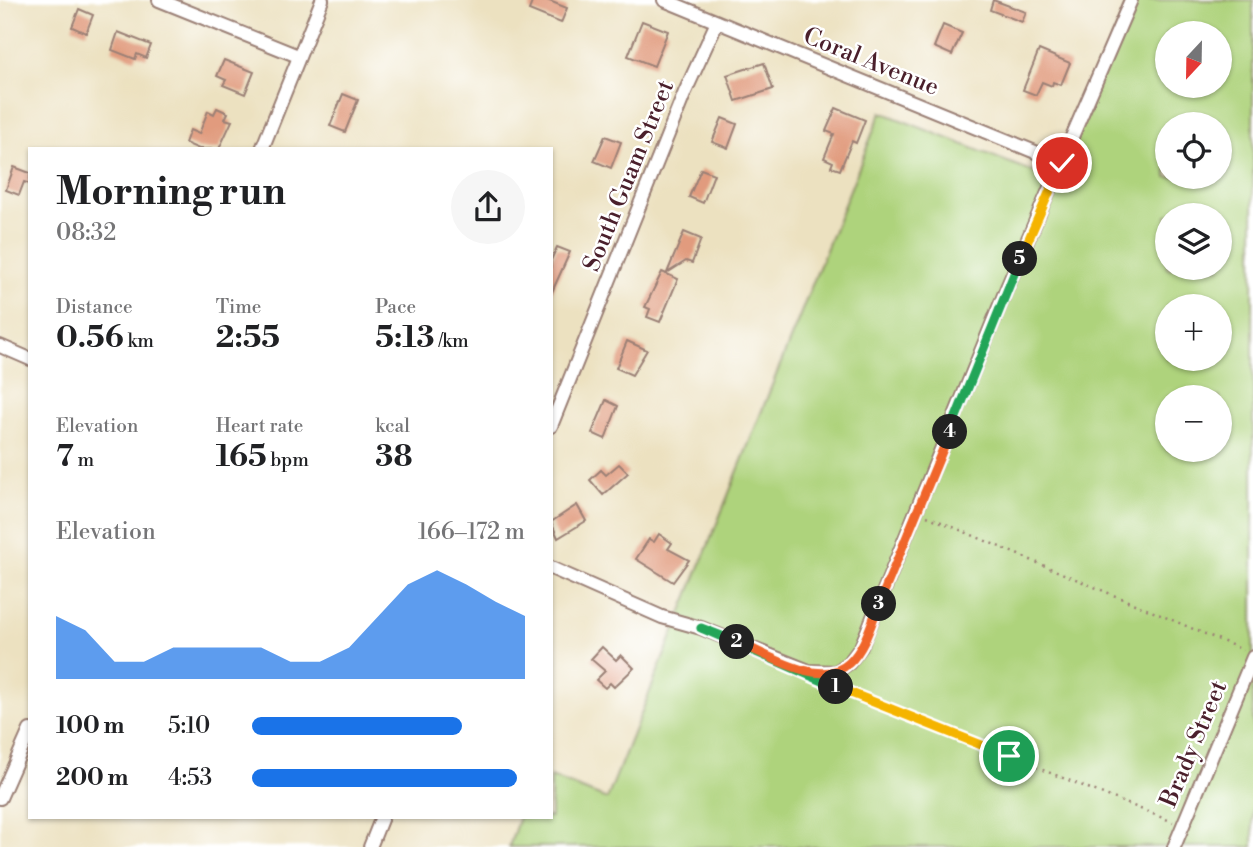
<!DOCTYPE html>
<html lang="en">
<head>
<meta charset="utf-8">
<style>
	:root { --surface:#fff; --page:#f6f6f6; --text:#202124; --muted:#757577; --accent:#1a73e8 }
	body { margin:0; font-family:"Libre Bodoni",serif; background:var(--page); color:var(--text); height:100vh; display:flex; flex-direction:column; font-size:26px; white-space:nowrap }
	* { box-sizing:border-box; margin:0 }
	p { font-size:23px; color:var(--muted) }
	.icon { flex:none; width:38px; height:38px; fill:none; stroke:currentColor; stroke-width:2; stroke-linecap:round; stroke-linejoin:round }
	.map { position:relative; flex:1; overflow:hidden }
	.drawer { position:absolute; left:28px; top:147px; width:525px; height:672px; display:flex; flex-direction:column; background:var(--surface); border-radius:0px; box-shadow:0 2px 5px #0004 }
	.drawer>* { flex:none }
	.needle { width:46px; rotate:202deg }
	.controls { position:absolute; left:1155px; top:21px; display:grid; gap:14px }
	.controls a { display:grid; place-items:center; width:77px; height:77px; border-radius:50%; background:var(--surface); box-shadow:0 2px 5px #0004; font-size:35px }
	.pin { position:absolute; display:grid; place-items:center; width:60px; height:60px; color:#fff; margin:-30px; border:4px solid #fff; border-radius:50%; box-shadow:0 2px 7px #0007 }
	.km { position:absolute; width:35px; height:35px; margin:-18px; border-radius:50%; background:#222; color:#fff; font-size:19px; line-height:35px; text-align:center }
	.round { display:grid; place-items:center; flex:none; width:74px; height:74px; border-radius:37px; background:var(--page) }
	.overview { display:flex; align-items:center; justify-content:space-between; height:119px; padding:0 28px }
	h1 { font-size:38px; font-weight:800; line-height:52px }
	.stats { display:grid; grid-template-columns:repeat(3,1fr); gap:10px; height:119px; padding:7px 28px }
	.stats div { display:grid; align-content:center }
	.stats b { font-size:30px; font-weight:800 }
	.stats small { font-size:19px; font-weight:400 }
	.stats p { font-size:19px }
	.chart { height:196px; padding:14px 28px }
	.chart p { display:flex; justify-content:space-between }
	.chart svg { width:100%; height:126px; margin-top:7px; fill:var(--accent); opacity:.7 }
	ul { padding:0 28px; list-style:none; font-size:23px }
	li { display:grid; grid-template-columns:112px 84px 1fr; align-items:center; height:52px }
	li i { height:18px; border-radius:9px; background:var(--accent) }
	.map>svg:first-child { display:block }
</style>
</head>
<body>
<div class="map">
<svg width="1253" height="847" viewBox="0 0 1253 847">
	<rect width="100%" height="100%" fill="#fff"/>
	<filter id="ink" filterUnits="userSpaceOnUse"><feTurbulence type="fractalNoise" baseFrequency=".0143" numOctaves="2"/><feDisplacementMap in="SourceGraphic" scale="14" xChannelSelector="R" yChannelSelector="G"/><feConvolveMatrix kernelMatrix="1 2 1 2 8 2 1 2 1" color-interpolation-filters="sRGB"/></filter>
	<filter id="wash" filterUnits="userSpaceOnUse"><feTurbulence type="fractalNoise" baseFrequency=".00686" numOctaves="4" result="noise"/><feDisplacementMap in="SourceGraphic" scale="28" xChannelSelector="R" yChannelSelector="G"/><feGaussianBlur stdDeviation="1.57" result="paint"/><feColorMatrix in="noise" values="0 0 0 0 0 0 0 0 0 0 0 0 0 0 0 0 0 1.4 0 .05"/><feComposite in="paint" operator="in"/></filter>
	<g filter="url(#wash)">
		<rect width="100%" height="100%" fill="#ece1c0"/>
		<path fill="#aed37c" stroke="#7c7954" stroke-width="2" fill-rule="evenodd" d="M1128,0h125v847h-744l10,-30h32v-40l56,22 274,-687 175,69zM1167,33h53v53h-53zM1167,124h53v53h-53zM1167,215h53v53h-53zM1167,306h53v53h-53zM1167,397h53v53h-53z"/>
		<g id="blocks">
			<g fill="#e19b7e">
				<polygon points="533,0 547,0 567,8 561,23 529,10"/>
				<polygon points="993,0 1026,12 1022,22 990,10"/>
				<polygon points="79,9 93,15 86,33 72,27"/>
				<polygon points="642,21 668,31 654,66 628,56"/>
				<polygon points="943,25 962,33 952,55 934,47"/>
				<polygon points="118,32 151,45 146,58 137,54 135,59 112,50"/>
				<polygon points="1039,50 1070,63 1061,85 1053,82 1052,86 1042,82 1036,95 1023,90"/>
				<polygon points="224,60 254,72 245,94 223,85 226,80 217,76"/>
				<polygon points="764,63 773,89 736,101 727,75"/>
				<polygon points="343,94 358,100 345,132 330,126"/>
				<polygon points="217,108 228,113 225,119 232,121 219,149 199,149 185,143 190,130 199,134 208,111 214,114"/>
				<polygon points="836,108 865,120 856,143 852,141 840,170 831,167 833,162 824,158 834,134 826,131"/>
				<polygon points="722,118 737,124 728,148 712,142"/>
				<polygon points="605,136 621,142 611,168 594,161"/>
				<polygon points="14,167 30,173 30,184 24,182 19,195 6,190"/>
				<polygon points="701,169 714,174 703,203 689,197"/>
				<polygon points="684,232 701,239 692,263 686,261 667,273"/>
				<polygon points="557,247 570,252 551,294 551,260"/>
				<polygon points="662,272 678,279 660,322 647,317 650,309 645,307"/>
				<polygon points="627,341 647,350 632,375 616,368"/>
				<polygon points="606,400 618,406 605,439 592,433"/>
				<polygon points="619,464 628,473 603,495 590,480 601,470 606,475"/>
				<polygon points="577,505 586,521 558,538 551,522"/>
				<polygon points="659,534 672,543 668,549 689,560 673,582 636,559 649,539 654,542"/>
				<polygon points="602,647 616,660 621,655 634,668 614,687 610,683 605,688 596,680 605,671 591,659"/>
			</g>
		</g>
	</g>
	<g filter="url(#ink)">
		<use href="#blocks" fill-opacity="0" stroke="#9b8076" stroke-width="2"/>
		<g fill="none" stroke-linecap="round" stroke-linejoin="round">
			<defs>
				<g id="street">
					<polyline points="159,0 298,56"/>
					<polyline points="664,0 1062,163"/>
					<polyline points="262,149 322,0"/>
					<polyline points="0,346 30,359"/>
					<polyline points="551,426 685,92 717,22"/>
					<polyline points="551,568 662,617 701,628 809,671 836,672 849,663 861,647 1006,290 1131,0"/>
					<polyline points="0,798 30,730"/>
					<polyline points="370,847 382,817"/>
					<polyline points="1174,847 1253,657"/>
				</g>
			</defs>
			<use href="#street" stroke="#9b8076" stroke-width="16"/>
			<g stroke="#9b8076" stroke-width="2.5" stroke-dasharray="2 5" stroke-linecap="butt">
				<polyline points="927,516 1243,650"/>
				<polyline points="828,684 1173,822"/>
			</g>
			<use href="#street" stroke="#fff" stroke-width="12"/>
		</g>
	</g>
	<g fill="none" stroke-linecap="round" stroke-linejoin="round" filter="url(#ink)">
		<defs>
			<polyline id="split-1" points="836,687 1009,756"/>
			<polyline id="split-2" points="737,642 701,628 836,687"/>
			<path id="split-3" d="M737,642c30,12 84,48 112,21 16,-15 22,-39 30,-59"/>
			<polyline id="split-4" points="879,604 950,432"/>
			<polyline id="split-5" points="950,432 1020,259"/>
			<polyline id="split-6" points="1020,259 1062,163"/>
		</defs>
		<use href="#split-1" stroke="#fff" stroke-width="14"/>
		<use href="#split-2" stroke="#fff" stroke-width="14"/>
		<use href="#split-3" stroke="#fff" stroke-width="14"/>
		<use href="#split-4" stroke="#fff" stroke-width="14"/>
		<use href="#split-5" stroke="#fff" stroke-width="14"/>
		<use href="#split-6" stroke="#fff" stroke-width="14"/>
		<use href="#split-1" stroke="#f5b400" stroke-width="9"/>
		<use href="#split-2" stroke="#22a559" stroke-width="9"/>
		<use href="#split-3" stroke="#f0652b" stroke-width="9"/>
		<use href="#split-4" stroke="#f0652b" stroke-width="9"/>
		<use href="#split-5" stroke="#22a559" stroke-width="9"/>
		<use href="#split-6" stroke="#f5b400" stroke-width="9"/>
	</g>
	<g text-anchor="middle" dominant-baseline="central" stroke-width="5" stroke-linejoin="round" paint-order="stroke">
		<g font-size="24" fill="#4a1f2b" stroke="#fff">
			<text transform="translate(871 62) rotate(22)">Coral Avenue</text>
			<text transform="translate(629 176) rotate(-68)">South Guam Street</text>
			<text transform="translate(1194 744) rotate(-67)">Brady Street</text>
		</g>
	</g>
</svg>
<div class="controls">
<a><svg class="needle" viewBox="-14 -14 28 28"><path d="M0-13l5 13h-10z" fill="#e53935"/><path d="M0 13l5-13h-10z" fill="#757577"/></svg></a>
<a><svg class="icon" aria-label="locate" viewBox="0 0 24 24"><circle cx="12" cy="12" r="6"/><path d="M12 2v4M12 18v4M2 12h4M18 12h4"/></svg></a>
<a><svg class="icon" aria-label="layers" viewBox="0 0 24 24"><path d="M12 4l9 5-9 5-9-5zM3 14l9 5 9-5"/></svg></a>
<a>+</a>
<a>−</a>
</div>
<div class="pin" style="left:1009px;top:756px;background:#1e9e55"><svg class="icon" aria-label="arrive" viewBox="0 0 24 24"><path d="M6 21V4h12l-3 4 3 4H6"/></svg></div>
<div class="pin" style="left:1062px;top:163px;background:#d93025"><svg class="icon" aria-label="check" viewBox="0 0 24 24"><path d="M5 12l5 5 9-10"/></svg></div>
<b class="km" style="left:836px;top:687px">1</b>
<b class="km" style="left:737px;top:642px">2</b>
<b class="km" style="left:879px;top:604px">3</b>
<b class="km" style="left:950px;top:432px">4</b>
<b class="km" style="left:1020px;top:259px">5</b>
<section class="drawer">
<div class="overview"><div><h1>Morning run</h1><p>08:32</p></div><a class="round"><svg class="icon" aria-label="share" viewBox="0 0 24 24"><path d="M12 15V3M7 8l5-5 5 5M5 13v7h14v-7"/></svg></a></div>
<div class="stats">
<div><p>Distance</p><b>0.56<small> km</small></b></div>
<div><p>Time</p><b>2:55</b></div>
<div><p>Pace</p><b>5:13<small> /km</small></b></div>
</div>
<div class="stats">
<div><p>Elevation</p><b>7<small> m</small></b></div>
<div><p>Heart rate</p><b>165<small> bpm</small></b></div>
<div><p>kcal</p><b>38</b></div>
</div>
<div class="chart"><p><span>Elevation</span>166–172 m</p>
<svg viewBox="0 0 160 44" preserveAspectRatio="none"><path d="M0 44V22L10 27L20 38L30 38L40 33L50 33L60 33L70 33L80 38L90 38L100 33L110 22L120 11L130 6L140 11L150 17L160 22V44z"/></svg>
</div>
<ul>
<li><b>100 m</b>5:10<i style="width:77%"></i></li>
<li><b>200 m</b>4:53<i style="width:97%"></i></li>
</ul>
</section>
</div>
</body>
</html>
